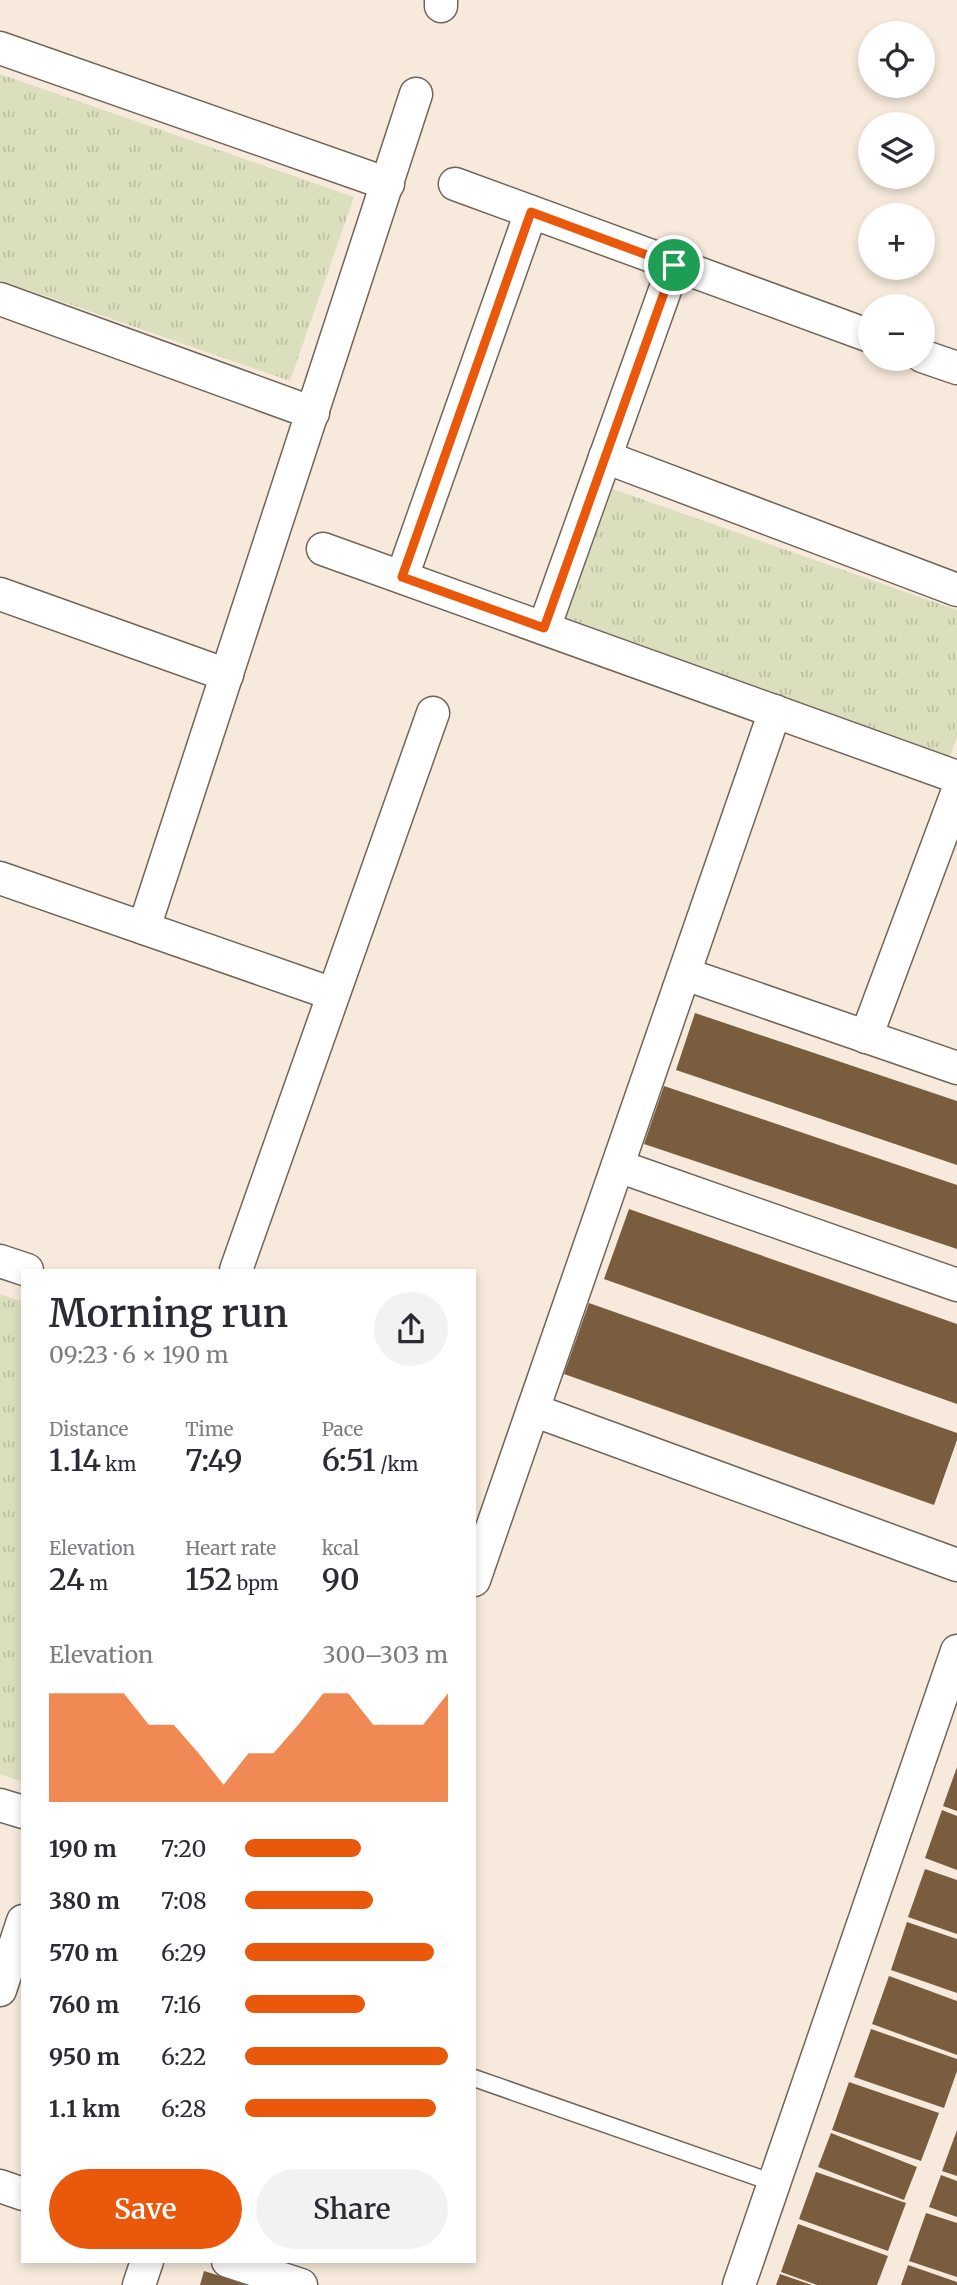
<!DOCTYPE html>
<html lang="en">
<head>
<meta charset="utf-8">
<style>
	:root { --surface:#fff; --page:#f2f2f3; --text:#2b2b33; --muted:#7c7c81; --accent:#ea580c }
	body { margin:0; font-family:Merriweather,serif; background:var(--page); color:var(--text); height:100vh; display:flex; flex-direction:column; font-size:26px; white-space:nowrap }
	* { box-sizing:border-box; margin:0 }
	p { font-size:23px; color:var(--muted) }
	.icon { flex:none; width:38px; height:38px; fill:none; stroke:currentColor; stroke-width:2; stroke-linecap:round; stroke-linejoin:round }
	.map { position:relative; flex:1; overflow:hidden }
	.details { position:absolute; left:21px; top:1269px; width:455px; height:994px; display:flex; flex-direction:column; background:var(--surface); border-radius:0px; box-shadow:0 4px 10px #0003 }
	.details>* { flex:none }
	.tools { position:absolute; left:858px; top:21px; display:grid; gap:14px }
	.tools a { display:grid; place-items:center; width:77px; height:77px; border-radius:50%; background:var(--surface); box-shadow:0 4px 10px #0003; font-size:35px }
	.pin { position:absolute; display:grid; place-items:center; width:60px; height:60px; color:#fff; margin:-30px; border:4px solid #fff; border-radius:50%; box-shadow:0 2px 7px #0007 }
	.round { display:grid; place-items:center; flex:none; width:74px; height:74px; border-radius:37px; background:var(--page) }
	.overview { display:flex; align-items:center; justify-content:space-between; height:119px; padding:0 28px }
	h1 { font-size:38px; font-weight:600; line-height:52px }
	.figures { display:grid; grid-template-columns:repeat(3,1fr); gap:10px; height:119px; padding:7px 28px }
	.figures div { display:grid; align-content:center }
	.figures b { font-size:30px; font-weight:600 }
	.figures small { font-size:19px; font-weight:400 }
	.figures p { font-size:19px }
	.chart { height:196px; padding:14px 28px }
	.chart p { display:flex; justify-content:space-between }
	.chart svg { width:100%; height:126px; margin-top:7px; fill:var(--accent); opacity:.7 }
	.cta { display:flex; gap:14px; margin-top:auto; padding:14px 28px }
	.cta a { flex:1; height:80px; border-radius:42px; background:var(--accent); color:#fff; font-size:28px; font-weight:600; line-height:80px; text-align:center }
	.cta a+a { background:var(--page); color:var(--text) }
	ul { padding:0 28px; list-style:none; font-size:23px }
	li { display:grid; grid-template-columns:112px 84px 1fr; align-items:center; height:52px }
	li i { height:18px; border-radius:9px; background:var(--accent) }
	.map>svg:first-child { display:block }
</style>
</head>
<body>
<div class="map">
<svg width="957" height="2285" viewBox="0 0 957 2285">
	<defs>
		<pattern id="park-tufts" width="24" height="20" patternUnits="userSpaceOnUse" patternTransform="scale(1.75)"><rect width="24" height="20" fill="#dcdfbe"/><path d="M3 7l-1-3M5 7V3M7 7l1-3M15 17l-1-3M17 17v-4M19 17l1-3" fill="none" stroke="#bdbfa3"/></pattern>
	</defs>
	<rect width="100%" height="100%" fill="#f7eadc"/>
	<g fill="url(#park-tufts)">
		<polygon points="0,74 354,197 290,381 0,280"/>
		<polygon points="613,489 957,610 957,737 950,757 565,621"/>
		<polygon points="0,1294 23,1302 23,1782 0,1774"/>
	</g>
	<g fill="#7a5d3e">
		<polygon points="695,1013 957,1101 957,1165 676,1070"/>
		<polygon points="664,1086 957,1185 957,1249 644,1144"/>
		<polygon points="629,1209 957,1324 957,1404 604,1279"/>
		<polygon points="589,1303 957,1433 957,1440 934,1505 564,1374"/>
		<polygon points="957,1767 957,1811 943,1806"/>
		<polygon points="942,1810 957,1816 957,1870 925,1858"/>
		<polygon points="925,1869 957,1880 957,1934 908,1917"/>
		<polygon points="907,1922 957,1939 957,1993 891,1970"/>
		<polygon points="889,1976 957,2001 957,2055 872,2024"/>
		<polygon points="871,2029 957,2059 957,2071 944,2108 854,2077"/>
		<polygon points="849,2082 939,2113 921,2161 832,2130"/>
		<polygon points="957,2130 957,2176 942,2171"/>
		<polygon points="831,2133 917,2167 904,2200 818,2167"/>
		<polygon points="816,2172 906,2203 888,2251 799,2219"/>
		<polygon points="941,2175 957,2181 957,2217 929,2207"/>
		<polygon points="926,2213 957,2223 957,2277 909,2261"/>
		<polygon points="798,2224 888,2256 877,2285 817,2285 781,2272"/>
		<polygon points="908,2265 957,2282 957,2285 901,2285"/>
		<polygon points="204,2271 246,2284 246,2285 200,2285"/>
		<polygon points="780,2274 812,2285 776,2285"/>
	</g>
	<g fill="none" stroke-linecap="round" stroke-linejoin="round">
		<defs>
			<polyline id="lane" points="474,2078 774,2183"/>
			<g id="street">
				<polyline points="441,6 441,0"/>
				<polyline points="0,48 388,184"/>
				<polyline points="455,184 870,336"/>
				<polyline points="0,299 313,413"/>
				<polyline points="922,356 957,368"/>
				<polyline points="605,457 957,590"/>
				<polyline points="323,549 957,777"/>
				<polyline points="402,577 531,212"/>
				<polyline points="0,594 227,675"/>
				<polyline points="544,628 674,265"/>
				<polyline points="0,878 333,994"/>
				<polyline points="144,928 416,94"/>
				<polyline points="685,974 957,1068"/>
				<polyline points="866,1037 957,793"/>
				<polyline points="618,1166 957,1285"/>
				<polyline points="0,1261 27,1270"/>
				<polyline points="236,1270 433,713"/>
				<polyline points="533,1410 957,1565"/>
				<polyline points="474,1580 775,711"/>
				<polyline points="0,1805 23,1812"/>
				<polyline points="0,1990 23,1921"/>
				<polyline points="0,2186 23,2194"/>
				<polyline points="228,2261 301,2285"/>
				<polyline points="139,2285 147,2261"/>
				<polyline points="739,2285 957,1651"/>
			</g>
		</defs>
		<use href="#lane" stroke="#716559" stroke-width="19"/>
		<use href="#street" stroke="#716559" stroke-width="35"/>
		<use href="#lane" stroke="#fff" stroke-width="16"/>
		<use href="#street" stroke="#fff" stroke-width="32"/>
	</g>
	<g fill="none" stroke-linecap="round" stroke-linejoin="round">
		<defs>
			<polygon id="route" points="531,212 674,265 544,628 402,577"/>
		</defs>
		<use href="#route" stroke="#fff" stroke-width="14"/>
		<use href="#route" stroke="#ea580c" stroke-width="9"/>
	</g>
</svg>
<div class="tools">
<a><svg class="icon" aria-label="locate" viewBox="0 0 24 24"><circle cx="12" cy="12" r="6"/><path d="M12 2v4M12 18v4M2 12h4M18 12h4"/></svg></a>
<a><svg class="icon" aria-label="layers" viewBox="0 0 24 24"><path d="M12 4l9 5-9 5-9-5zM3 14l9 5 9-5"/></svg></a>
<a>+</a>
<a>−</a>
</div>
<div class="pin" style="left:674px;top:265px;background:#1e9e55"><svg class="icon" aria-label="arrive" viewBox="0 0 24 24"><path d="M6 21V4h12l-3 4 3 4H6"/></svg></div>
<section class="details">
<div class="overview"><div><h1>Morning run</h1><p>09:23 · 6 × 190 m</p></div><a class="round"><svg class="icon" aria-label="share" viewBox="0 0 24 24"><path d="M12 15V3M7 8l5-5 5 5M5 13v7h14v-7"/></svg></a></div>
<div class="figures">
<div><p>Distance</p><b>1.14<small> km</small></b></div>
<div><p>Time</p><b>7:49</b></div>
<div><p>Pace</p><b>6:51<small> /km</small></b></div>
</div>
<div class="figures">
<div><p>Elevation</p><b>24<small> m</small></b></div>
<div><p>Heart rate</p><b>152<small> bpm</small></b></div>
<div><p>kcal</p><b>90</b></div>
</div>
<div class="chart"><p><span>Elevation</span>300–303 m</p>
<svg viewBox="0 0 160 44" preserveAspectRatio="none"><path d="M0 44V6L10 6L20 6L30 6L40 17L50 17L60 27L70 38L80 27L90 27L100 17L110 6L120 6L130 17L140 17L150 17L160 6V44z"/></svg>
</div>
<ul>
<li><b>190 m</b>7:20<i style="width:57%"></i></li>
<li><b>380 m</b>7:08<i style="width:63%"></i></li>
<li><b>570 m</b>6:29<i style="width:93%"></i></li>
<li><b>760 m</b>7:16<i style="width:59%"></i></li>
<li><b>950 m</b>6:22<i style="width:100%"></i></li>
<li><b>1.1 km</b>6:28<i style="width:94%"></i></li>
</ul>
<div class="cta"><a>Save</a><a>Share</a></div>
</section>
</div>
</body>
</html>
